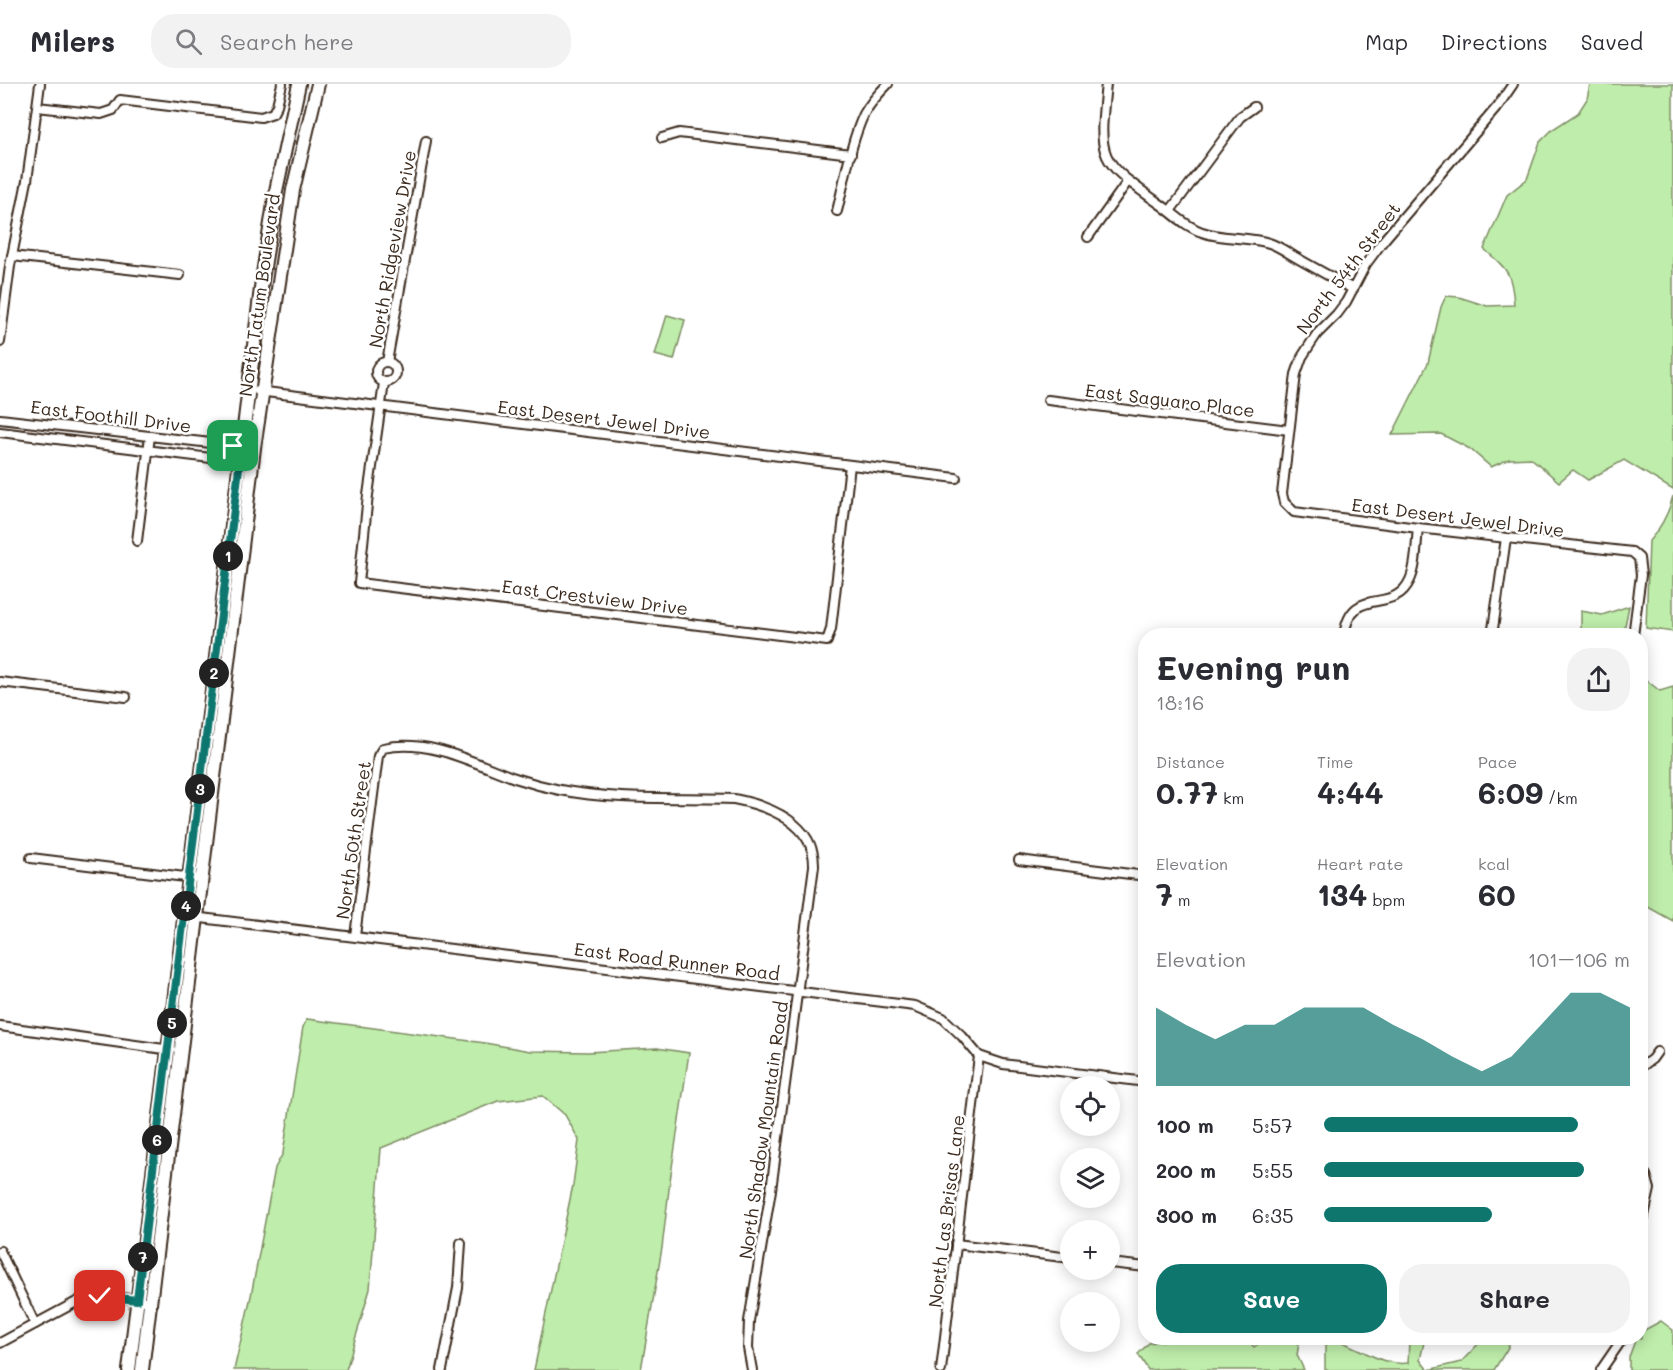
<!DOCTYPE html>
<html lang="en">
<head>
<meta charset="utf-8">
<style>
	:root { --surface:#fff; --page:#f2f2f3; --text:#2b2b33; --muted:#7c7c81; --line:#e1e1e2; --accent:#0f766e }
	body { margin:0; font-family:Mali,sans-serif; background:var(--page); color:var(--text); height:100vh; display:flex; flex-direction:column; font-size:22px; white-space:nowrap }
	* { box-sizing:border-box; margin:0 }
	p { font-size:20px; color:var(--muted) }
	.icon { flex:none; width:33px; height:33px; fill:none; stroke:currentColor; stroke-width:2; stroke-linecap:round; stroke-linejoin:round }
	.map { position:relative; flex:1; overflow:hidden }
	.sheet { position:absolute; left:1138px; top:544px; width:510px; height:717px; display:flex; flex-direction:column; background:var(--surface); border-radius:24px; box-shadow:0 3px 15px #0003 }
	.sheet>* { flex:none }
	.tools { position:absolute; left:1060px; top:992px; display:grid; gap:12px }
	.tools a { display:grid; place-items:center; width:60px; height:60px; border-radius:50%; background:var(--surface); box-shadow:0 3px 15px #0003; font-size:30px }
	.pin { position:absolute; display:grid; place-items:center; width:51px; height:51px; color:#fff; margin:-26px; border-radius:12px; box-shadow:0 3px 9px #0006 }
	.km { position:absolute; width:30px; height:30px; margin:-15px; border-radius:50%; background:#222; color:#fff; font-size:16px; line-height:30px; text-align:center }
	.round { display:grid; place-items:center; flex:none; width:63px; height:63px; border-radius:24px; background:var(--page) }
	.summary { display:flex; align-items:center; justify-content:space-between; height:102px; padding:0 18px }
	h1 { font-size:33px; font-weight:800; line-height:45px }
	.stats { display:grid; grid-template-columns:repeat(3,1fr); gap:9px; height:102px; padding:6px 18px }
	.stats div { display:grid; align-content:center }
	.stats b { font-size:30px; font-weight:800 }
	.stats small { font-size:16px; font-weight:400 }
	.stats p { font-size:16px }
	.chart { height:168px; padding:12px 18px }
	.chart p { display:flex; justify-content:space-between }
	.chart svg { width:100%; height:108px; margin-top:6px; fill:var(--accent); opacity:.7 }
	.action { display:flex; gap:12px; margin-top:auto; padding:12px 18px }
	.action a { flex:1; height:69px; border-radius:24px; background:var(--accent); color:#fff; font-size:24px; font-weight:800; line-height:69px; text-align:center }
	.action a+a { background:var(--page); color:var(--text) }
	ul { padding:0 18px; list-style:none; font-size:20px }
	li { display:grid; grid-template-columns:96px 72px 1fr; align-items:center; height:45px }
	li i { height:15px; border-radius:8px; background:var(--accent) }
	header { display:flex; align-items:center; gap:36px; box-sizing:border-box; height:84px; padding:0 30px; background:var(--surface); border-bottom:2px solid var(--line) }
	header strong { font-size:28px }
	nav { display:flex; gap:33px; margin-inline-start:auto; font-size:21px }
	.search { width:420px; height:54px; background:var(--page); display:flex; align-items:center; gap:15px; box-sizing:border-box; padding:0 21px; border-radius:24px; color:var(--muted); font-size:22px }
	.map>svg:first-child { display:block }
</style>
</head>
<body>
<header>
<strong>Milers</strong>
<div class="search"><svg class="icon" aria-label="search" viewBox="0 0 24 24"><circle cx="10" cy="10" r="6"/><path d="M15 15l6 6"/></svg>Search here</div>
<nav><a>Map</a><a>Directions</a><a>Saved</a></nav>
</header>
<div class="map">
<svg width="1673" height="1286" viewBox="0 0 1673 1286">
	<rect width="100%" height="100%" fill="#fff"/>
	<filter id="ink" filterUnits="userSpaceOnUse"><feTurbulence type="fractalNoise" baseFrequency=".0167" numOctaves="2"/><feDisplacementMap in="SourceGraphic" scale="12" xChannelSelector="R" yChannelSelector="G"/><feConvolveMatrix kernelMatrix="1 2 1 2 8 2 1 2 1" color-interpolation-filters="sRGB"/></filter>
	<g filter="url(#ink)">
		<g fill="#bfedab" stroke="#7d8c64" stroke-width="1.5">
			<path d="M1590,0h83v406l-49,-30 -36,20 -15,-10 -14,12 -28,-24 -22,1 -18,8 -21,-18 -29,-15 -49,1 36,-72 13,-56 5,-11 13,1 28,9 27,-1c-2,-32 -6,-35 -30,-56l23,-54 20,-16 13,-37 13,-13 25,-16 9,-14z"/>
			<polygon points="667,231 685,236 674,276 655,271"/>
			<path d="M1673,412v136l-27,-4 3,-87c11,-12 20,-29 24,-45z"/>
			<polygon points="1629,522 1623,552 1581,552 1581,527 1602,531"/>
			<polygon points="1646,596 1660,607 1673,603 1673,837 1646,822 1641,815 1641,599"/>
			<polygon points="307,935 485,959 530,967 588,968 657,964 689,969 670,1097 662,1164 641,1286 534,1286 573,1101 579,1056 565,1031 543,1012 498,1017 381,1064 370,1205 346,1286 234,1286 251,1212 275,1084 283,1069 303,943"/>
			<polygon points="1661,1237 1673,1246 1673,1286 1629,1286 1629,1273 1636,1254 1641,1254 1641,1248"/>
			<polygon points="1181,1254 1246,1254 1254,1263 1266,1254 1300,1254 1297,1271 1304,1286 1191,1286 1183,1284 1148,1286 1138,1270 1149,1259"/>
			<path d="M1325,1254c30,3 52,29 83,25l1,-25h16l-5,22 8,10 33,-8 23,-24h22l3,8 -15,24h-169z"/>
		</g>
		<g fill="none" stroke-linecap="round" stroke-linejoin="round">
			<defs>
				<g id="minor">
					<path d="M1106,0c-8,76 -8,76 54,120 13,9 26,23 42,28 22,8 45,4 67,11 10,3 19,10 28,15 19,11 38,21 56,31"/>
					<polyline points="1513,0 1498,22 1383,157 1366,180 1346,218 1337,230 1317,250 1309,262 1302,273 1296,290 1282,410 1284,418 1294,428 1418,444 1632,468 1639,474 1641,491 1633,552"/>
					<polyline points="37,23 101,30 113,26 120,16 261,33 273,29 277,21 282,0"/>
					<polyline points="662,54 679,49 851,70"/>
					<path d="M837,127c8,-31 13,-67 27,-97 6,-11 15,-21 24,-30"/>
					<polyline points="1170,127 1240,33 1254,23"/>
					<polyline points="1088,153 1128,97"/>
					<polyline points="12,172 180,191"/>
					<polyline points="0,258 10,182 27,97 40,0"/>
					<circle cx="386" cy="288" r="10"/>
					<polyline points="387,278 426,57"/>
					<polyline points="384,299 368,411 359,499 827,557 831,545 850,381"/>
					<polyline points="258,307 956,394"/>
					<polyline points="1048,316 1289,346"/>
					<polyline points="0,335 246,363"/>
					<polyline points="0,348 243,378"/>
					<polyline points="137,457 150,352"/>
					<path d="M1344,552c7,-54 49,-19 66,-56 7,-15 6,-36 8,-52"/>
					<polyline points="1492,552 1506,454"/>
					<polyline points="0,598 126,613"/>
					<polyline points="31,774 193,794"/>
					<polyline points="1019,776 1146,792"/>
					<polyline points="193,833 915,922 943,934 962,952 979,972 1003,980 1146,998"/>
					<path d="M355,852l23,-180 5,-8c47,-10 90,15 132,30 15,5 30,9 45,12 56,11 117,7 174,9 36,7 81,25 80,67l-43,324 -22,131 -1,27 4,22"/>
					<polyline points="0,942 171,966"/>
					<polyline points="1641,983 1652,975 1657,968"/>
					<polyline points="1641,1088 1646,1091 1650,1105 1641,1145"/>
					<polyline points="956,1160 1071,1174"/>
					<polyline points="0,1167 35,1240"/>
					<polyline points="1110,1179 1146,1183"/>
					<path d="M0,1259l80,-43c23,-7 47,-1 70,2"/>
					<polyline points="442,1286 458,1204 461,1159"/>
					<polyline points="941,1286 979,972"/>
					<polyline points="1601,1286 1623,1254"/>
				</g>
				<g id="primary">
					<polyline points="129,1286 262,196 276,107 299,0"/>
					<polyline points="142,1286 254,364 293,106 318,0"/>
				</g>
			</defs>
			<use href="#minor" stroke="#3b2a1e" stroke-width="12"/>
			<use href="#primary" stroke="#3b2a1e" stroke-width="16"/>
			<use href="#minor" stroke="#fff" stroke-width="8"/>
			<use href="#primary" stroke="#fff" stroke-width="12"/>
		</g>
	</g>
	<g fill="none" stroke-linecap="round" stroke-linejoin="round" filter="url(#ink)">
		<defs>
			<polyline id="route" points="100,1212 137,1216 239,384 241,363 233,362"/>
		</defs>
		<use href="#route" stroke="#fff" stroke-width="12"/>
		<use href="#route" stroke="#0f766e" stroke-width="8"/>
	</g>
	<g text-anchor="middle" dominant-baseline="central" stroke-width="5" stroke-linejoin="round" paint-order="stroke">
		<g font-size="18" fill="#3b2a1e" stroke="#fff">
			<text transform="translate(392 165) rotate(-80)">North Ridgeview Drive</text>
			<text transform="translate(1348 184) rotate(-53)">North 54th Street</text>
			<text transform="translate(259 211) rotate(-82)">North Tatum Boulevard</text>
			<text transform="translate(1170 316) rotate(7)">East Saguaro Place</text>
			<text transform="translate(111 332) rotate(7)">East Foothill Drive</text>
			<text transform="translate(604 335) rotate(7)">East Desert Jewel Drive</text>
			<text transform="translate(1458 433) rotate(7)">East Desert Jewel Drive</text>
			<text transform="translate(595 513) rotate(7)">East Crestview Drive</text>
			<text transform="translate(353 756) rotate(-82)">North 50th Street</text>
			<text transform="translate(677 877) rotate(7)">East Road Runner Road</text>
			<text transform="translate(763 1046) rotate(-82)">North Shadow Mountain Road</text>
			<text transform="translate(946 1127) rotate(-83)">North Las Brisas Lane</text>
		</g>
	</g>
</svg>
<div class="tools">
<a><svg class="icon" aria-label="locate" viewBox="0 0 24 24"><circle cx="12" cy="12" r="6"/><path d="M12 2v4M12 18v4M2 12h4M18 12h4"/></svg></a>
<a><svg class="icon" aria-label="layers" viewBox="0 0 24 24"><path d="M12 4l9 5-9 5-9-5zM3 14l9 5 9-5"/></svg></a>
<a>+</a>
<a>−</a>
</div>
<div class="pin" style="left:233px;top:362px;background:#1e9e55"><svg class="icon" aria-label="arrive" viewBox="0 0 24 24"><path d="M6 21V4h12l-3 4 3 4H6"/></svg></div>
<div class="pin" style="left:100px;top:1212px;background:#d93025"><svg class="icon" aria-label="check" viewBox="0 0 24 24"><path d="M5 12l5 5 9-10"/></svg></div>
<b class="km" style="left:228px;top:472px">1</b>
<b class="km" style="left:214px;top:589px">2</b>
<b class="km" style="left:200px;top:705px">3</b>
<b class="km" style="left:186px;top:822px">4</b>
<b class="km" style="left:172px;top:939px">5</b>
<b class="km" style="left:157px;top:1056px">6</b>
<b class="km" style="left:143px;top:1173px">7</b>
<section class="sheet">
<div class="summary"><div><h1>Evening run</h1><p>18:16</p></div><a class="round"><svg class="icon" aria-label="share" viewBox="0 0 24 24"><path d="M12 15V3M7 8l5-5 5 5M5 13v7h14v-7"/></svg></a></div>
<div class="stats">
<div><p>Distance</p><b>0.77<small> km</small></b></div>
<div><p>Time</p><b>4:44</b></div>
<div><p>Pace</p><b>6:09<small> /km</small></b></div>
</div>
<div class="stats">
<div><p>Elevation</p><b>7<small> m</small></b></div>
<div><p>Heart rate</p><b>134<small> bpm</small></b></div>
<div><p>kcal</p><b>60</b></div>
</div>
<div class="chart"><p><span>Elevation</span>101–106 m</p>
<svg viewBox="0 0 160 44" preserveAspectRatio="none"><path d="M0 44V12L10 19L20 25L30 19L40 19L50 12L60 12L70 12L80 19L90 25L100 32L110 38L120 32L130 19L140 6L150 6L160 12V44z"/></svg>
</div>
<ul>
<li><b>100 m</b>5:57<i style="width:83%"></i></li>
<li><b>200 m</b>5:55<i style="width:85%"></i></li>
<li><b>300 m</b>6:35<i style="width:55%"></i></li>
</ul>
<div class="action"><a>Save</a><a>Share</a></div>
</section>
</div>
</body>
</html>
